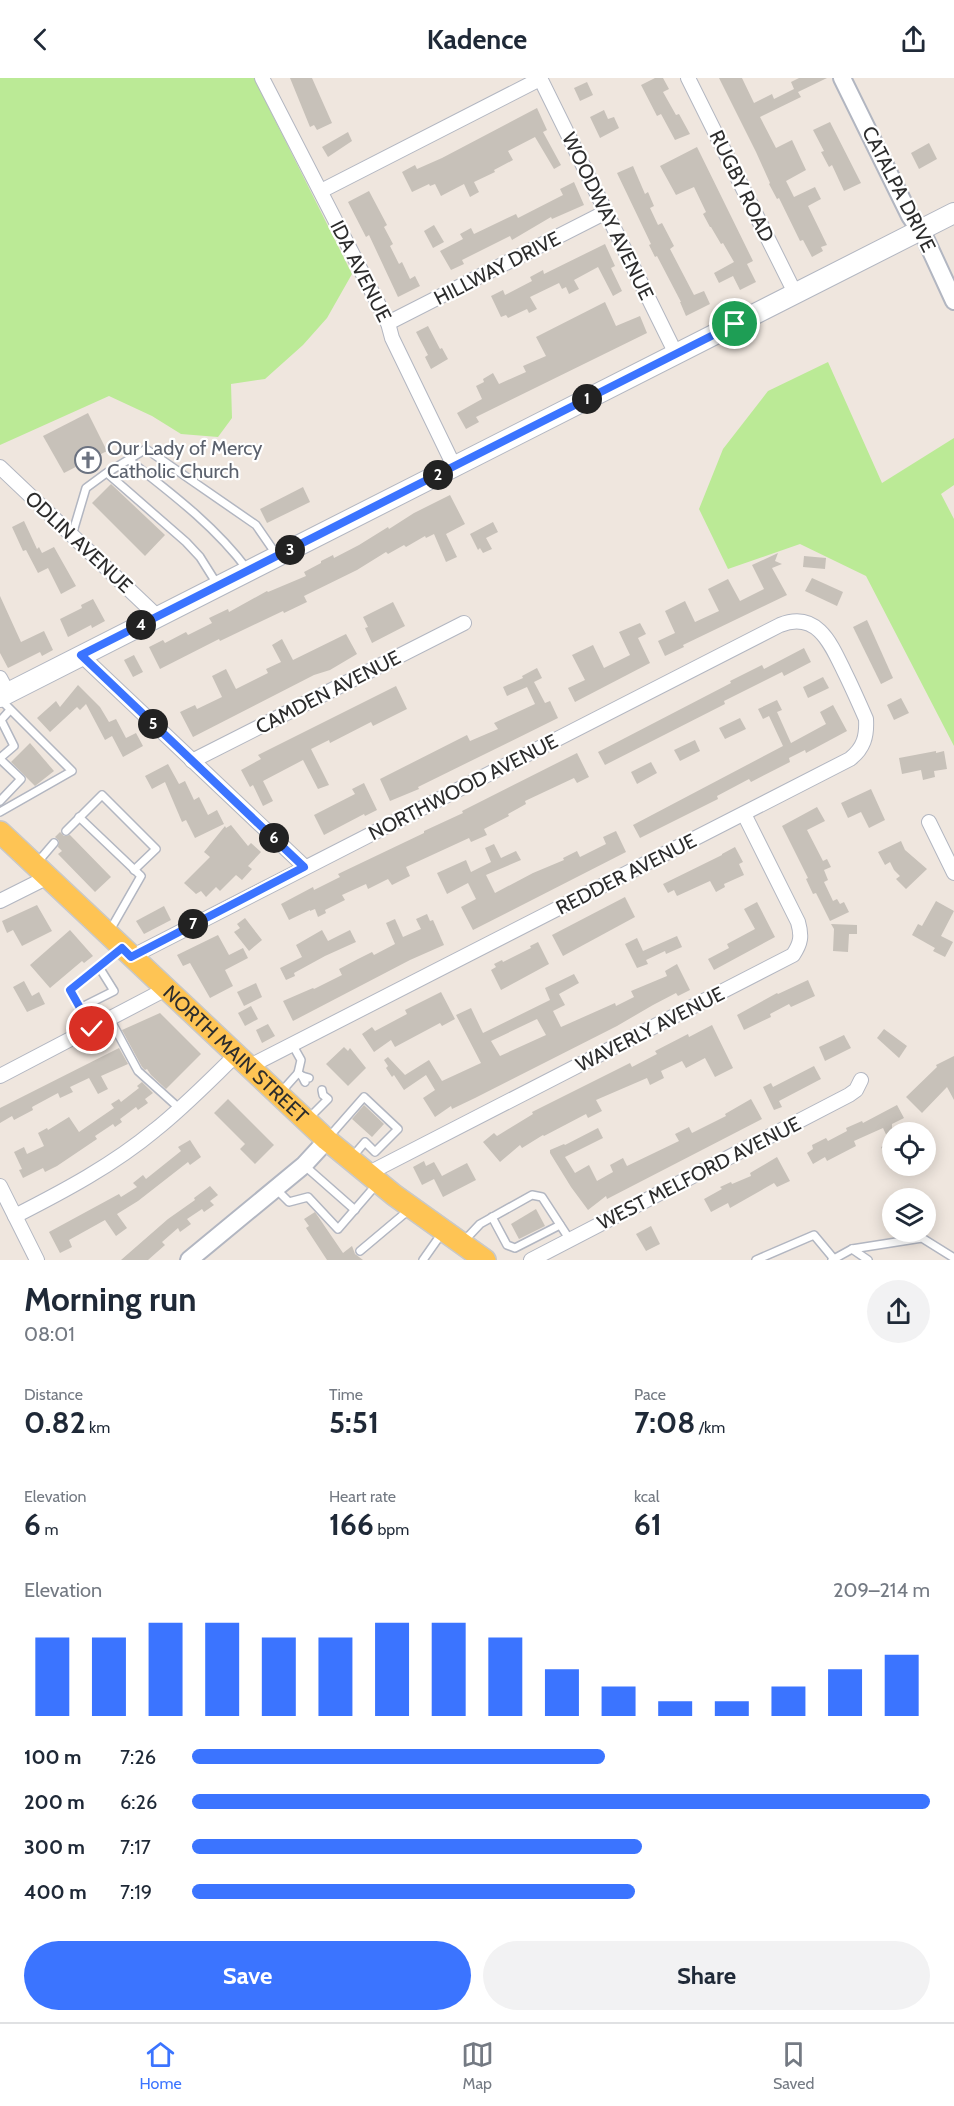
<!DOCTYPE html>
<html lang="en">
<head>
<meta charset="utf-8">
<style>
	:root { --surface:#fff; --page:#f2f2f3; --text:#1f2937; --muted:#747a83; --line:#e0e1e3; --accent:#3b74ff }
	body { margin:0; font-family:Cabin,sans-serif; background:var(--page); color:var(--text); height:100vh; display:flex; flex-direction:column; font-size:22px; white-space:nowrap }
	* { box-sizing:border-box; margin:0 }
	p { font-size:20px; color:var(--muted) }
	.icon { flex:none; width:33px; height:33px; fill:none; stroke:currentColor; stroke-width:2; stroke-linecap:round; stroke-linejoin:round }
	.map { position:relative; height:1182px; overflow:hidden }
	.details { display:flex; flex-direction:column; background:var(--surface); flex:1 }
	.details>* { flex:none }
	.tools { position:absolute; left:882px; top:1044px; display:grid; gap:12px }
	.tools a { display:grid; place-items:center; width:54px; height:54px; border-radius:50%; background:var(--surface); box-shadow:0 3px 15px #0003; font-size:30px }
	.pin { position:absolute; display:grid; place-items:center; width:51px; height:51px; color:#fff; margin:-26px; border:3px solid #fff; border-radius:50%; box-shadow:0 2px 6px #0007 }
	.km { position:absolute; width:30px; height:30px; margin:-15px; border-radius:50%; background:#222; color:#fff; font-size:16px; line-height:30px; text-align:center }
	.round { display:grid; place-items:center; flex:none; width:63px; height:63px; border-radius:32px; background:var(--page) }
	.overview { display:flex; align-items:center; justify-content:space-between; height:102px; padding:0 24px }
	h1 { font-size:33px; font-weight:800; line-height:45px }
	.stats { display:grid; grid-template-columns:repeat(3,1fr); gap:9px; height:102px; padding:6px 24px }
	.stats div { display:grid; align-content:center }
	.stats b { font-size:30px; font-weight:800 }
	.stats small { font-size:16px; font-weight:400 }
	.stats p { font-size:16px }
	.chart { height:168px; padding:12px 24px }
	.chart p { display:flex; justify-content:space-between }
	.chart svg { width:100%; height:108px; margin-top:6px; stroke:var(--accent); stroke-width:6 }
	.button { display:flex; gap:12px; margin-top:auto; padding:12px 24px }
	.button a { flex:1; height:69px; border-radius:36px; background:var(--accent); color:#fff; font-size:24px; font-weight:800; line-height:69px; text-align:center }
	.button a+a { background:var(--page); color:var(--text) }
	ul { padding:0 24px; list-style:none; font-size:20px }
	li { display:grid; grid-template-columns:96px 72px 1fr; align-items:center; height:45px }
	li i { height:15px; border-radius:8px; background:var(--accent) }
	header { display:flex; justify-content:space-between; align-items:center; height:78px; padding:0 24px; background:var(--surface); font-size:27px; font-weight:800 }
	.dock { display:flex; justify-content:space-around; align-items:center; height:84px; border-top:2px solid var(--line); background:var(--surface); font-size:16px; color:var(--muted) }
	.dock a { display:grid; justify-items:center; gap:3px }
	.dock .on { color:var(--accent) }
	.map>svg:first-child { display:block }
</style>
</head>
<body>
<header><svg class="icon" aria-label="back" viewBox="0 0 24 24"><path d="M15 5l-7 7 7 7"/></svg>Kadence<svg class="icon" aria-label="share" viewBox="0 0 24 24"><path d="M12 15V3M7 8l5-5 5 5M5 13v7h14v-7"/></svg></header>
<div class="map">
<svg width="954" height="1182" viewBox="0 0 954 1182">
	<rect width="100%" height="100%" fill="#efe6de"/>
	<g fill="#bbea96">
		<polygon points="0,0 254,0 352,196 327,240 303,267 265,301 231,306 232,340 218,359 181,356 152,338 109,318 0,367"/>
		<polygon points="828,284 882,405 954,360 954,407 941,416 954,441 954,668 866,498 800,466 728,491 699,431 723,371 768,313"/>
	</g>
	<g fill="#c7c1b9" fill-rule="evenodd">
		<polygon points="290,0 312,0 332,45 317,52 314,47 310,49"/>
		<polygon points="655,0 663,0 669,11 663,14 676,37 679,36 690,56 675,62 661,36 657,38 641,7"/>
		<polygon points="719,0 742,0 754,25 772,16 774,21 794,11 791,4 799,0 827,0 798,14 801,19 760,39 776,70 792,62 806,92 786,103 794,119 815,109 821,121 808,128 827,167 821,169 823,173 812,179 803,162 800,163 779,120 777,121 769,106 770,105 756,74"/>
		<polygon points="587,4 593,17 580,23 574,10"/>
		<polygon points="537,30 547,52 543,54 561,87 554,91 535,59 508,73 513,82 494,92 495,94 474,104 479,114 470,119 464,106 441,118 435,106 430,108 429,106 412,114 402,94 415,87 417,91 442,80"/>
		<polygon points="604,32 608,41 614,39 619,50 600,60 590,39"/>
		<polygon points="830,44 861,105 844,113 832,87 829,89 821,74 824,73 813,52"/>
		<polygon points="348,54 352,63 328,79 322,69"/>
		<polygon points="929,65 937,81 919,91 911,75"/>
		<polygon points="697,69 753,183 747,186 756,204 740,212 733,198 719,205 714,195 734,184 723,165 721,166 711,149 710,149 703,136 706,134 694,109 676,117 660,88"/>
		<polygon points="633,88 645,116 648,114 654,128 650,130 658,147 662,145 674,168 670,171 694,217 704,213 710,226 686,238 680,224 681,224 657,178 655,179 649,167 651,166 617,95"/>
		<polygon points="574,104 584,127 552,141 551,139 512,162 510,158 462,182 464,186 451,192 440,173 463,161 460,156 471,150 474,156 516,136 518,140 563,117 560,111"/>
		<polygon points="369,113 387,147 384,149 393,166 390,168 399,186 402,184 410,201 415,198 420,208 398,219 369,157 366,159 348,124"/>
		<polygon points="434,147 444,164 433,170 424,153"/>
		<polygon points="605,166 615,188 611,190 622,213 613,218 598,189 574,202 579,211 569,216 566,209 562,211 559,205 530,219 537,231 529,235 527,231 508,240 506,237 501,239 491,218 503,212 505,217 532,203 530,199 543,192 544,196"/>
		<polygon points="605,224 616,248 640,238 647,255 476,339 479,344 466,351 457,335 482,321 476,308 484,304 483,301 493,295 499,306 526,294 523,288 546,278 536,259"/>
		<polygon points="428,248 440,271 442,270 448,281 431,291 425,279 428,277 416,254"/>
		<polygon points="88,335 107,373 64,395 43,358"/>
		<polygon points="111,406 165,457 145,478 92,425"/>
		<polygon points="303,409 310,424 267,445 260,431"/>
		<polygon points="450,417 465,446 446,456 457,479 446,484 434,456 426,460 425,458 406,469 404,467 388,476 386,474 357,492 304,518 307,524 284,535 283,533 220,563 219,561 160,591 149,569 163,562 165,565 186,554 188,557 212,545 209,540 228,531 229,534 267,513 268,514 306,498 304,494 321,485 321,483 333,477 334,480 359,467 388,449 389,451 414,435"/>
		<polygon points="24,443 37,471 39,469 42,475 54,469 76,508 61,516 48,490 38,495 26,472 23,473 12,449"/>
		<polygon points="493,444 498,454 486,460 492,471 483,475 480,470 478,472 470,456"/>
		<polygon points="778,475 775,483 782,486 772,490 787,517 683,567 684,569 665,578 658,563 675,555 665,533 685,523 695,544 719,533 708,511 728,501 740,523 764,511 752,487"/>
		<polygon points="804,478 826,480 825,491 803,489"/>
		<polygon points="812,500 843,514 837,528 805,513"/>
		<polygon points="0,518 21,564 44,553 53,572 42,578 40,574 8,590 0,575"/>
		<polygon points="93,521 105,543 92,550 91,547 68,559 60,541 82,530 81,527"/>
		<polygon points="393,524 405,548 372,565 365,550 368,549 363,539"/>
		<polygon points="867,542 893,600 881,606 853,549"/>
		<polygon points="640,545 646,556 638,560 650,585 575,624 568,610 585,602 572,577 593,567 604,590 630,577 619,554"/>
		<polygon points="346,556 357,576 330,592 314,597 193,659 180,634 195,627 197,631 222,619 212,598 226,591 236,611 268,595 266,591 281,584 272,567 282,561 293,582"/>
		<polygon points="804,570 811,584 784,598 782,594 724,623 725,626 605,687 598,674 731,605 730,603 762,587 764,591"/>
		<polygon points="134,577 143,594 133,599 124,582"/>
		<polygon points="537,590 542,600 534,604 545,625 550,623 558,640 418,709 419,711 390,723 380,701 467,657 470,663 498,651 494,645 535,626 527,609 507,618 503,609 523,600 522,598"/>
		<polygon points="823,599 829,610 808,620 803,609"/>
		<polygon points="78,607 100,629 109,644 116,641 126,660 136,655 143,668 123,679 112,658 105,662 86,626 80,632 77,629 50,654 37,640 56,623 60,629"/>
		<polygon points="396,608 407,631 373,648 371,644 330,665 329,662 311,671 329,707 318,711 303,682 263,703 273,723 263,728 253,707 250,709 241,692 261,681 258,677"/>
		<polygon points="901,620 909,635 894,642 887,627"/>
		<polygon points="777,622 782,632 777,634 791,665 826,646 820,634 833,627 847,653 806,675 805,672 789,680 790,684 751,704 749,701 717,718 718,721 640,760 633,747 783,668 769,638 763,641 758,631"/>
		<polygon points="740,640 746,651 725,661 719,650"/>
		<polygon points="695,662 700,673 680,683 674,672"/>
		<polygon points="30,665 54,693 35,708 11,684"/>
		<polygon points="936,673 936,675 944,673 947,691 934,693 935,699 923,702 921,692 902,696 899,680"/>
		<polygon points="577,675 589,699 577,705 574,700 525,723 526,726 508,736 509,738 484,751 487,757 471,764 469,760 406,789 410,798 392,807 388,801 368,811 366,806 342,817 345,822 325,832 326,835 318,839 315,831 310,833 310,832 289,842 281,826 313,809 314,812 340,799 338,796 424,755 424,753 463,735 462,733"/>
		<polygon points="651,684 657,695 637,706 631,694"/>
		<polygon points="168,686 179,706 185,703 194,722 199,719 208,737 217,732 224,746 195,760 186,742 182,744 165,704 152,711 145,698"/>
		<polygon points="364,705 377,732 365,738 364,736 324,757 314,737 355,716 352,711"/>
		<polygon points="871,711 885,742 869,750 861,734 848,740 841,725"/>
		<polygon points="817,729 825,743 807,752 823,783 827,781 831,789 824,792 828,802 824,804 833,823 837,821 840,826 844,824 849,834 830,843 816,815 813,816 806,801 808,800 782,748"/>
		<polygon points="231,747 248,768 251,765 261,774 248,788 252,791 242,802 236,797 220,813 216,809 206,819 201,813 196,816 184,805 210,779 204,774 225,748 226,750"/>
		<polygon points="616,753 626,774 473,852 461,829 476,821 468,805 447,816 437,795 466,782 471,794 491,784 485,770 494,766 501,780 516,773 521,782 486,797 495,815 533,795 564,782 563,780 577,773 580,779 606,766 603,759"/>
		<polygon points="60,754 64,758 70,757 111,799 95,814 58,776 62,773 58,769 59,763 55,759"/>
		<polygon points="901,763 905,772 927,791 906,811 896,801 900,798 894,792 890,784 885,787 878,774"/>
		<polygon points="735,769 743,784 739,786 744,797 724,806 725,809 716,814 710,803 677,818 674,812 668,815 663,806 722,777 722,776"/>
		<polygon points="625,819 635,839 563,878 552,857"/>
		<polygon points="936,823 954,833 941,858 953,864 945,879 933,873 935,870 912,857 918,846 922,848"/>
		<polygon points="757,824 775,859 714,892 708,881 729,870 727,866 755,851 744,831"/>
		<polygon points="37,827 52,853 22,868 13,852 7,855 2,843"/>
		<polygon points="164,828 171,842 144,856 136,843"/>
		<polygon points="427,836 430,843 433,842 444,867 410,882 293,943 283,923 313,910 314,911 342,897 339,891 358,881 372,874 374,877 395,866 386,845 395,841 403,859 421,851 416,841"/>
		<polygon points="245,840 262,862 249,873 234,854 240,850 237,846"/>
		<polygon points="831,846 857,847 857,856 849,856 848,874 833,873 834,851"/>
		<polygon points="70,852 93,878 84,885 82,883 50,910 30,887"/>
		<polygon points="322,852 328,863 350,852 356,864 325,878 294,895 295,898 286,902 280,890 302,879 296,867"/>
		<polygon points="218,857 229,877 243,870 248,880 225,892 233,908 210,920 190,885 183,888 177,877"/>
		<polygon points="677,858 682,869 666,876 665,873 646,882 648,886 637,890 625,866 637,860 643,873"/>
		<polygon points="538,864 549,886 501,912 491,892 496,889 494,886 502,882 503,884 531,870 530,868"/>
		<path d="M677,886l13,26 -12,6 -2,-3 -23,12 -36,21 -142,72 -23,11 -1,-3 -16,11 -12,-19 12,-8 -9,-15 -22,15 -10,-15 -2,2 -6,-9 2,-2 -4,-6 4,-3 17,18 24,-15 13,21 39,-18 -25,-48 15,-7 12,25 67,-33 -5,-12 29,-14 5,9 -20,11 6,11 -12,6 8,16 54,-24 1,3 18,-9 -3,-6 36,-15 -2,-5zM537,941l9,16 -46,21 -9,-15z"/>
		<polygon points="808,902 815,918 791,929 789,926 770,936 771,939 744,952 737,937 777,915 778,916"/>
		<polygon points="24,903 32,918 39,914 45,926 27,934 13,909"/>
		<polygon points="256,905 262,919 244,928 237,914"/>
		<polygon points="441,914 455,941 442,948 440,945 395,969 391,962 374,974 362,956 372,949 375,953 407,936 405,932"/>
		<polygon points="251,928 258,941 245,948 238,935"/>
		<polygon points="160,935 201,976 166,1011 151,997 147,991 145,992 142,989 122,952"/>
		<polygon points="268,946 275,958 262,965 256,952"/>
		<polygon points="712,947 733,990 715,999 705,980 686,990 682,983 661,993 664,1000 650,1007 647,1000 596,1022 602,1033 588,1040 586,1036 544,1058 543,1057 522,1070 520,1067 500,1084 483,1064 494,1055 497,1058 533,1036 532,1034 630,985 632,989 657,976 655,973 688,956 689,959"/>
		<polygon points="884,951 907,968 899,980 877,960"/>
		<polygon points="844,957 851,970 825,983 819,969"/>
		<polygon points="344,969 348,973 350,970 366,990 348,1008 326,986"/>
		<polygon points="119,970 128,986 101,998 108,1011 98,1016 89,1000 70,1009 73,1014 60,1020 58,1015 32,1029 33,1032 14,1042 12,1038 0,1045 0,1030"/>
		<polygon points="954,978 954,1022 947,1009 922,1035 906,1019 937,989 936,987"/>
		<polygon points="814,988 821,1001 779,1023 782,1029 774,1032 763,1009 771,1005 773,1009"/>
		<polygon points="142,1004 153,1015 145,1021 148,1025 138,1032 136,1029 120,1041 122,1044 115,1049 113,1046 95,1058 97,1061 57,1088 45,1094 43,1090 23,1100 19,1092 22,1091 14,1074 24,1069 27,1076 44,1068 38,1055 47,1050 48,1052 69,1039 79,1054 114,1030 111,1026 119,1021 121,1024 139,1010 137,1008"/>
		<polygon points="228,1021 274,1067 255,1086 240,1071 245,1066 214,1035"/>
		<polygon points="751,1021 762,1041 607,1121 606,1118 588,1132 571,1109 550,1075 550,1072 564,1066 565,1067 598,1050 603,1060 565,1079 575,1095 589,1087 597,1103 613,1094 610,1087 623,1080 627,1088 679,1063 675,1056 689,1049 692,1055 726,1038 725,1036"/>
		<polygon points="364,1027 384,1046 372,1059 352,1041"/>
		<polygon points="897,1027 904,1040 892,1046 892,1092 881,1069 890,1065 883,1050 854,1063 856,1068 827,1083 825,1079 813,1086 807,1075 813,1071 812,1067 826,1060 828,1063 847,1053 846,1050 862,1043 863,1045"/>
		<polygon points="190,1062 201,1079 190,1087 188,1084 138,1123 117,1136 127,1150 116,1158 105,1142 69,1162 72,1169 60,1175 49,1154 119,1116 121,1119 137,1109 133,1105 143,1097 146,1101 181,1073 178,1069"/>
		<polygon points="777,1079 790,1103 777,1109 774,1105 730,1130 728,1125 711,1134 704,1121 722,1111 720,1109 731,1104 732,1106 751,1098 750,1095"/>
		<polygon points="424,1083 426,1088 434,1084 442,1098 467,1085 476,1102 443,1119 434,1101 422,1107 413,1089"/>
		<polygon points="210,1108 218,1117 210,1123 214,1127 204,1134 202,1131 187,1141 191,1146 180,1154 178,1150 162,1164 165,1167 148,1182 121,1182 168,1141 195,1122 194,1120"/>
		<polygon points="536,1131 545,1148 519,1161 511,1146"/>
		<polygon points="315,1134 343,1175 352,1168 355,1176 363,1182 327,1182 306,1150 309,1148 304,1141"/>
		<polygon points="651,1148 660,1166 646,1173 636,1156"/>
	</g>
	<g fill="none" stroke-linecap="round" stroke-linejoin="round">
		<defs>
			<g id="service">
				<path d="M129,382c42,33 86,66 118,109"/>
				<polyline points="107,395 186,464 200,479 217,506"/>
				<polyline points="72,457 86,410 105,396 146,371 256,447 276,476"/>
				<polyline points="0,621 72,693 0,734"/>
				<polyline points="0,680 14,668 1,642 10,632"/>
				<polyline points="0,681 21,701 0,723"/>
				<polyline points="79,739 141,798 109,854"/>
				<polyline points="66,753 102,717 156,771 134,792"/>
				<polyline points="36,786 54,765"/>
				<polyline points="80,930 114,913 99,889"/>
				<polyline points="110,941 138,993 180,1031"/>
				<polyline points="91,950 70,912 120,872"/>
				<polyline points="292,966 301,982 298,995"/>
				<polyline points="305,1004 302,998 309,1000"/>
				<polyline points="281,1014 298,995 302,998"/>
				<polyline points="308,1041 328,1021 323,1017 322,1012"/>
				<polyline points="328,1060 364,1019 398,1051 375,1074 365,1064 353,1078"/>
				<polyline points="305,1088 355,1132"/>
				<polyline points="276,1111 289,1124 308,1119 338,1151 376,1107"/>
				<polyline points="492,1139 507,1167 515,1170 560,1147"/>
				<polyline points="464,1163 480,1146 532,1117 542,1119 570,1162"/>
				<polyline points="852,1171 868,1182"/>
				<polyline points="360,1173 410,1131"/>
				<polyline points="423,1182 442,1155"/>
				<polyline points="756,1182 814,1157 834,1181"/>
				<polyline points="832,1182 852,1171 922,1160 954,1180"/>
			</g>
			<g id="minor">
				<polyline points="262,0 388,245 392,260 454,388"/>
				<polyline points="540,0 676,276"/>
				<polyline points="688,0 795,215"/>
				<polyline points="321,113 540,1"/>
				<polyline points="388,245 606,134"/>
				<polyline points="0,389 158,539"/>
				<polyline points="81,577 305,789"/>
				<polyline points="0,600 8,615"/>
				<polyline points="192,683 464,545"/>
				<polyline points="929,744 954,795"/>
				<polyline points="0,823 48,799"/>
				<path d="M131,879l649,-332c37,-15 51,19 64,46 8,16 15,32 22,48 1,17 -2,29 -16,40l-602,308"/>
				<polyline points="0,998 166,911"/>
				<path d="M367,1096l426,-219c8,-12 9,-19 5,-33l-54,-108"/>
				<polyline points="0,1108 37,1182"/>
				<path d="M15,1138c49,-25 98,-51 140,-86 29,-23 54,-49 81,-75"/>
				<polyline points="531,1182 849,1017 856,1012 861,1002"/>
			</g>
			<g id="tertiary">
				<polyline points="842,0 910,138 925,160 954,223"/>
				<polyline points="189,1182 304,1087 327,1062"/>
			</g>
			<polyline id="secondary" points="0,619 954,135"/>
			<g id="primary">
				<path id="s1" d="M0,754l327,308 67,55 91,65"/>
			</g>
		</defs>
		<use href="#service" stroke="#b2b6c1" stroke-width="10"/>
		<use href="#minor" stroke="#b2b6c1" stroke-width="16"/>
		<use href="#tertiary" stroke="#b2b6c1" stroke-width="20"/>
		<use href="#secondary" stroke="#b2b6c1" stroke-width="22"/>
		<use href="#primary" stroke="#c8c8c8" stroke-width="24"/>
		<use href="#service" stroke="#fff" stroke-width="7"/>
		<use href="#minor" stroke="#fff" stroke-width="14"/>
		<use href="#tertiary" stroke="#fff" stroke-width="16"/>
		<use href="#secondary" stroke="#fff" stroke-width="20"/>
		<use href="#primary" stroke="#fec454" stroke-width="21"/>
	</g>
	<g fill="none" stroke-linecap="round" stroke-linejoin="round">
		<defs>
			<polyline id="route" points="92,951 70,912 122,870 131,879 304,789 81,577 735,246"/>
		</defs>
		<use href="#route" stroke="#fff" stroke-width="12"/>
		<use href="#route" stroke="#3b74ff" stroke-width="8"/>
	</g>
	<defs>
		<symbol id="church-ring" viewBox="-11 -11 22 22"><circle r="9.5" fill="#fff" stroke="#6b7280" stroke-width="1.5"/><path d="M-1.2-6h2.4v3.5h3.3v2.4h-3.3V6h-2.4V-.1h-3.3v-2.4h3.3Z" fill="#6b7280"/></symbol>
	</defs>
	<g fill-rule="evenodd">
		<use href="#church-ring" x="73" y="367" width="30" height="30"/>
	</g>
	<g text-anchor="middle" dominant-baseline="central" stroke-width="4.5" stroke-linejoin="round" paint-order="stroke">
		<g font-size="20" fill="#2c2c2c" stroke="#fff">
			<text transform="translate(742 108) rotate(64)">RUGBY ROAD</text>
			<text transform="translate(899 111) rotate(63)">CATALPA DRIVE</text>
			<text transform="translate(608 138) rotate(64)">WOODWAY AVENUE</text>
			<text transform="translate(497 190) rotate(-27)">HILLWAY DRIVE</text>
			<text transform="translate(361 193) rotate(63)">IDA AVENUE</text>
			<text transform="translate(79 464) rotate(43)">ODLIN AVENUE</text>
			<text transform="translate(328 614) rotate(-27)">CAMDEN AVENUE</text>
			<text transform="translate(463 709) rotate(-27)">NORTHWOOD AVENUE</text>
			<text transform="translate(626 796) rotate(-27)">REDDER AVENUE</text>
			<text transform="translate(650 951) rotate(-27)">WAVERLY AVENUE</text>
			<text stroke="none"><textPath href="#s1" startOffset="324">NORTH MAIN STREET</textPath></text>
			<text transform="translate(699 1095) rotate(-27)">WEST MELFORD AVENUE</text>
		</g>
		<g font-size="20" fill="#5b616d" stroke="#fff" text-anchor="start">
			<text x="107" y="370">Our Lady of Mercy<tspan x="107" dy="23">Catholic Church</tspan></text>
		</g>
	</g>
</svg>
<div class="tools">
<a><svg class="icon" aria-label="locate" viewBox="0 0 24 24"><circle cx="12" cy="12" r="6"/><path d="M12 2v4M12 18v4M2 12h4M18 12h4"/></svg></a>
<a><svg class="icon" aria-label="layers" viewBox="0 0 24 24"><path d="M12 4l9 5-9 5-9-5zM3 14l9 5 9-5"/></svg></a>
</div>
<div class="pin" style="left:735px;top:246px;background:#1e9e55"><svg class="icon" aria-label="arrive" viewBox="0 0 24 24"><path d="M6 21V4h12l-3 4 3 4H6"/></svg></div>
<div class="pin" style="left:92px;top:951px;background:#d93025"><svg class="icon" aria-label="check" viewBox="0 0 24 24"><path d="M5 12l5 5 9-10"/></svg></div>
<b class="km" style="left:587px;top:321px">1</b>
<b class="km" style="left:438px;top:397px">2</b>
<b class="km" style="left:290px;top:472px">3</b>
<b class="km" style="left:141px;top:547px">4</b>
<b class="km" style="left:153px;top:646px">5</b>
<b class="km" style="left:274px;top:760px">6</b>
<b class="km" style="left:193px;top:846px">7</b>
</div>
<section class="details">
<div class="overview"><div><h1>Morning run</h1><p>08:01</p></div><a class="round"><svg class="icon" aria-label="share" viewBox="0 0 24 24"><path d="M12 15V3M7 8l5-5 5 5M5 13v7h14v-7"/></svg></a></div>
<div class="stats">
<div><p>Distance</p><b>0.82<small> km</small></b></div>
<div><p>Time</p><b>5:51</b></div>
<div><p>Pace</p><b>7:08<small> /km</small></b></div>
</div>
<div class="stats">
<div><p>Elevation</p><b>6<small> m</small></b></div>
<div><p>Heart rate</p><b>166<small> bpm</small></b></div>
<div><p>kcal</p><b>61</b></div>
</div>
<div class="chart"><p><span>Elevation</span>209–214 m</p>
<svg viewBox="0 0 160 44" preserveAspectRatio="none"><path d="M5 44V12M15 44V12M25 44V6M35 44V6M45 44V12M55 44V12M65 44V6M75 44V6M85 44V12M95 44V25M105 44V32M115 44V38M125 44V38M135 44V32M145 44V25M155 44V19"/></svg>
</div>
<ul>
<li><b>100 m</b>7:26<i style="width:56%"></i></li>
<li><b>200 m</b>6:26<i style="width:100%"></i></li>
<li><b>300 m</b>7:17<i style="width:61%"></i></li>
<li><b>400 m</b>7:19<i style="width:60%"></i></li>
</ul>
<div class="button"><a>Save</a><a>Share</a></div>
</section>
<nav class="dock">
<a class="on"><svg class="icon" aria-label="home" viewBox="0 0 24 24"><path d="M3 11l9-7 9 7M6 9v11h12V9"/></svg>Home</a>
<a><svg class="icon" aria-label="map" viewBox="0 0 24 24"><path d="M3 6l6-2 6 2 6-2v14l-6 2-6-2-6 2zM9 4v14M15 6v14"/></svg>Map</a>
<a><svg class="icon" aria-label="saved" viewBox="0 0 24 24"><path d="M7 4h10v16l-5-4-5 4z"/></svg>Saved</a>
</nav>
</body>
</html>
